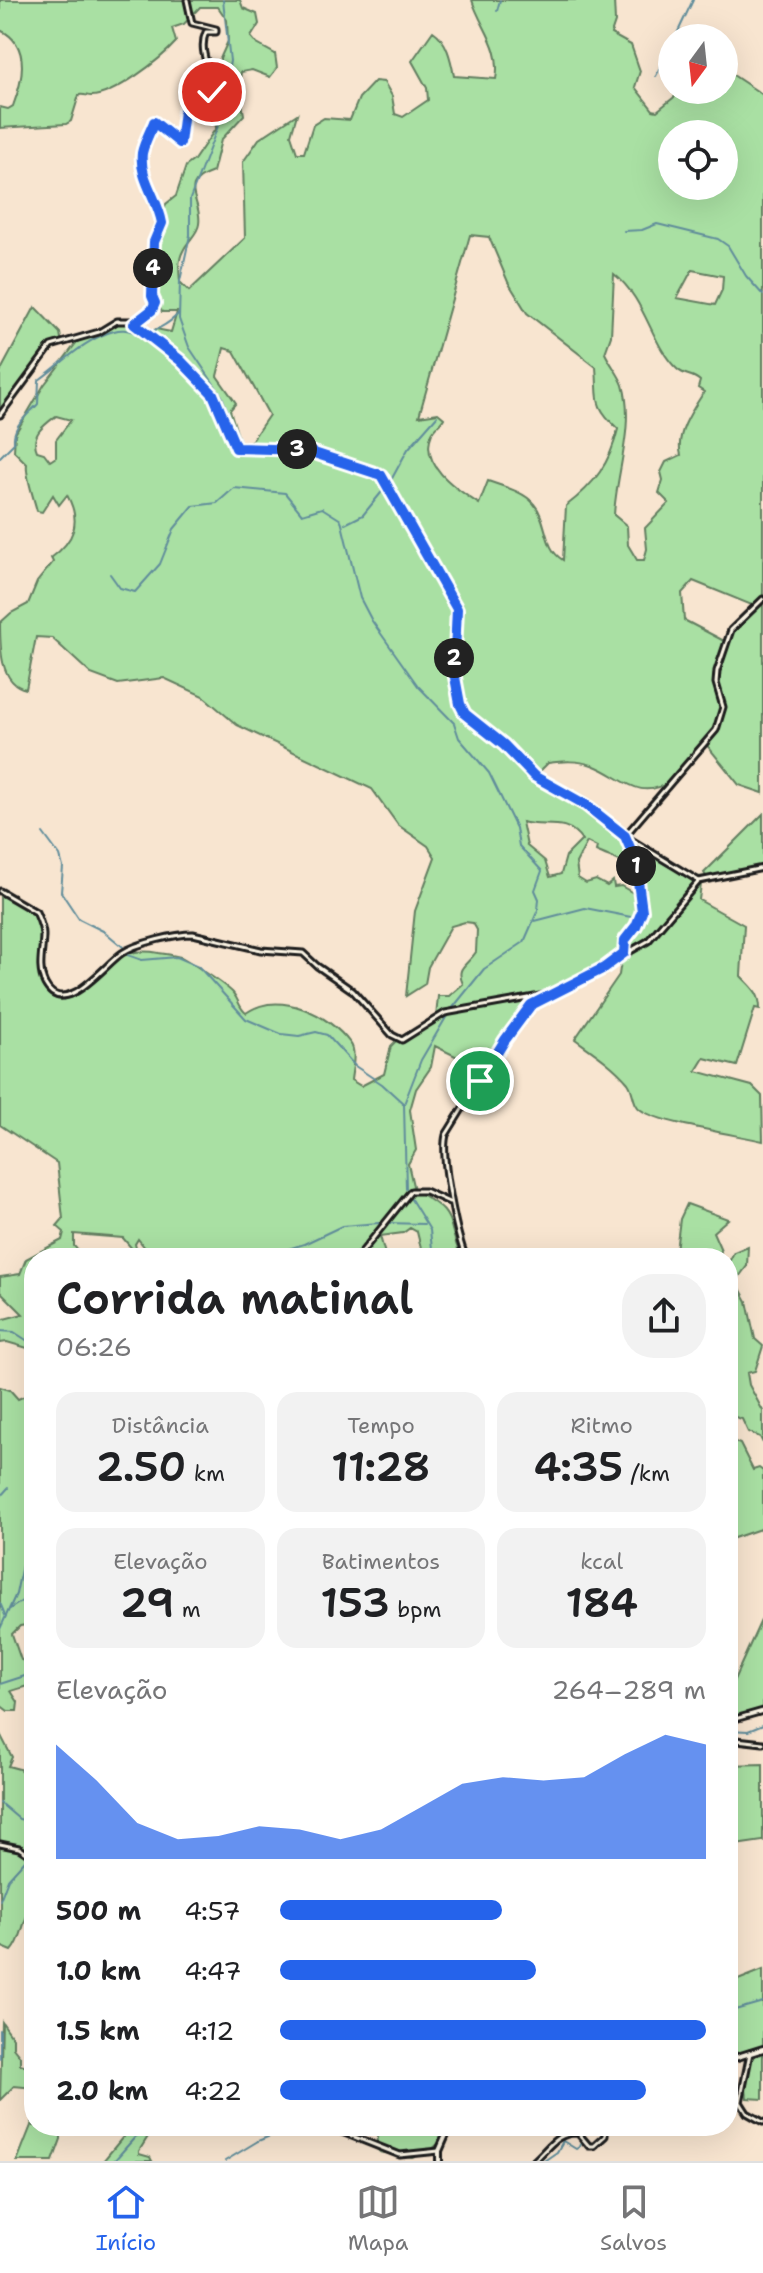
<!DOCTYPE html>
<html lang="pt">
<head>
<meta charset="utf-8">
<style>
	:root { --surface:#fff; --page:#f2f2f2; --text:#202124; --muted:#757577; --line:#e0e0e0; --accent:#2563eb }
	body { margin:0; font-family:"Shantell Sans",sans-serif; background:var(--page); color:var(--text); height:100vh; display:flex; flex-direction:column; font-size:30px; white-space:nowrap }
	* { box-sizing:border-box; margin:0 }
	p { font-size:26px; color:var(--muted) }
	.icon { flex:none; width:44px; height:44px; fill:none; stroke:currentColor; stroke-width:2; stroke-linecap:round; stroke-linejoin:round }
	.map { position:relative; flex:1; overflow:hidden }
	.panel { position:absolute; left:24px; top:1248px; width:714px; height:888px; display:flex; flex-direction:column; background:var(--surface); border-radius:32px; box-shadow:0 8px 32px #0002 }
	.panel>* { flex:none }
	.needle { width:52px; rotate:195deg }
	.fabs { position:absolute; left:658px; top:24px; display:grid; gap:16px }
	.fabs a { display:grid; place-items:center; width:80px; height:80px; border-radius:50%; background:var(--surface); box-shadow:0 8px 32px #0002; font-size:40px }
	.pin { position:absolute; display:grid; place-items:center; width:68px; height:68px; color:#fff; margin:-34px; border:4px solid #fff; border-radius:50%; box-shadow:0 2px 8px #0007 }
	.km { position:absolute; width:40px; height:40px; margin:-20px; border-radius:50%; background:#222; color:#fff; font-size:22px; line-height:40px; text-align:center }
	.round { display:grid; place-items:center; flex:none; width:84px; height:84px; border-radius:32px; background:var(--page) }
	.overview { display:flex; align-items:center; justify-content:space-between; height:136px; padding:0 32px }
	h1 { font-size:44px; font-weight:600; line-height:60px }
	.stats { display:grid; grid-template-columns:repeat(3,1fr); gap:12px; height:136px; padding:8px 32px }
	.stats div { display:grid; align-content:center; border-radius:20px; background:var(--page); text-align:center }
	.stats b { font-size:40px; font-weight:600 }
	.stats small { font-size:22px; font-weight:400 }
	.stats p { font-size:22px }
	.chart { height:224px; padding:16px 32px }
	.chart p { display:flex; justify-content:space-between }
	.chart svg { width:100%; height:144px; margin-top:8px; fill:var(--accent); opacity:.7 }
	ul { padding:0 32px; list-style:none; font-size:26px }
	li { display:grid; grid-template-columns:128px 96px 1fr; align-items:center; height:60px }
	li i { height:20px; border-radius:10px; background:var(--accent) }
	.tab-bar { display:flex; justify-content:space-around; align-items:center; height:112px; border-top:2px solid var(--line); background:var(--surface); font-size:22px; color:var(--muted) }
	.tab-bar a { display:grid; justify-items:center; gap:4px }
	.tab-bar .active { color:var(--accent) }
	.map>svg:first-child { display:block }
</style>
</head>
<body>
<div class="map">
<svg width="763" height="2161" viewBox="0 0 763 2161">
	<rect width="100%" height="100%" fill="#f8e5d0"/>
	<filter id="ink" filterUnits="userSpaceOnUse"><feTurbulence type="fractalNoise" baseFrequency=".0125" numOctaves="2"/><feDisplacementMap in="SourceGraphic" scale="16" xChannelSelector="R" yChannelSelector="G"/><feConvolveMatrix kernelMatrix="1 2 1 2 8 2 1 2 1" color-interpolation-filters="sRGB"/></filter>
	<g filter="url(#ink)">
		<g fill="#a9e0a3" stroke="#627e60" stroke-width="2" fill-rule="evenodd">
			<path d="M0,0h240l3,8 14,6 2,10 -8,13 6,7 18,10 2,14 -7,9 -18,-7 -11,2 -2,13 5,30 -23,25 -8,32c-37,13 -10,28 -14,52 -1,10 -12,17 -16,27 -5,9 -4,20 -3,31l9,9 56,-53 -2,-76 16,-23 38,-25 -6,21 6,18h7l9,-28 11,-7 26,2 9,-22 16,-17 9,1 8,14 3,18 8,3 25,-17 -1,-12 -15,-27 21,-30c14,9 18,29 21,45l42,3c6,-31 -15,-51 -24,-79h142l1,22 -4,12 20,11 9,26 -5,16 18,23 4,1 26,-21h41v-21l39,26v698l-24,-8 -33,-41c-11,12 -21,28 -35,37 -34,22 -48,-5 -79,-16 -15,-5 -29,-4 -44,-2l-15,15c18,10 39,18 56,30 23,18 88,76 117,68l-2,-3 59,-59v57l-53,9 -9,4 -2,16 45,25 -3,51c10,11 19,16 19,33l-5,-1 -18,58 -33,-8 -8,13 56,15 10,10 1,45c-26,-6 -104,-18 -122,-31 -9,-6 -7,-19 -13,-27 -15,-18 -35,-31 -53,-44l44,-64 2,-14 -65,36 -25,4 -45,70 -51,-25 -4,21 -15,22 -6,21 6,40 -8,14 6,26c45,26 30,24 47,68h-32l-7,-6 -5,-20 -7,-4 -7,5 -23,3 6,22h-233l-15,-19 -3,5 3,12 -15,-18 -49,-4v12l10,12h-50v92l-27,-8 -7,1v-23l23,-6 -23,-23v-14l20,-3 6,-15 36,-19 2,-8 -7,-6 6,-7 -6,-56 -57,-38v-233l38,20c7,29 -1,57 16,83 44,12 40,-54 105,-42 7,1 17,2 24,5 9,5 44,28 50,35 6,7 6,15 13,20 33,-23 83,1 104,30 7,8 2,27 1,37l10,6 23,-12 7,-28 6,-6 16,-5 23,-18 2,-21h11l14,-12c-8,-17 4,-18 13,-32l1,-22 -4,-7 -8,-1 -14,4 -23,41 -3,17 -19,12 9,-85 20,-54 -7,-11 -30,-21 -26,-36 -135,-64 -34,-29 -39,-18 -46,6 -27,-10 -39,-36 -16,-1 -10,52c-26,-5 -26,-42 -26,-66l11,-10 17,-9 9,-22 16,-20 -2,-4c23,-17 31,-36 16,-63l-8,10 -6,-10 -11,17 -5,-1c-3,-12 -12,-37 -10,-47l-13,-13 1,-17 29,-49 33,-43 43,-23 27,16 9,-6 15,3 6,-20h-15l-10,-19 8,-76 6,-13 10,-8 10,-30 8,-6 22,-32 -3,-30 6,-37 9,-20 -1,-21 -9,-13h-18l-16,17 -12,4 4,14c-15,17 -62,54 -85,54 -4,0 -7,-2 -12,-1l-8,26 -5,3 -66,4v-21l8,2 5,-3c10,-26 18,-62 -13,-76zM672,134h52v52h-52zM470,235l19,2 19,45 19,31 69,54c3,34 -4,37 22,62 -8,34 -23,55 -52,77l-3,54c-20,-11 -15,-40 -29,-56 -9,-12 -32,-18 -46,-23l-9,23c-21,-14 -61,-39 -47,-71 2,-5 9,-9 12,-15l-6,-5 -19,3zM692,270l31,6 -1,14 -7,15 -38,-7zM614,274c32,25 37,71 63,95 7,7 16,5 23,12l-2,7 6,4c-11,17 -29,42 -23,63l-15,7 -5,10 2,8 -4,13 10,10 -24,25 2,21 -3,11h-7l-9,-15 -1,-19 -13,-11c2,-42 21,-89 9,-130 -4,-11 -13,-21 -18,-32l6,-17zM224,348l10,3 35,64 -26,38 -13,-43 6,-7 -19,-27zM56,416l15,4 -15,20v17l-6,4 -6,-8 -7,-2c-7,-16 7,-26 19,-35zM693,581l59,24 -19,20 -7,17 -42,-22 -2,-27zM522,822c22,7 44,-6 60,18l-16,16 -5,18 -11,3 -5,-16 -18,-15zM587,842l10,5 -1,4c22,11 45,11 39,43l-14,-8 -7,1 -1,-6 -6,5 -11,-6 -10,3 -8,-5 -2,-15z"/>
			<polygon points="35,307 60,333 62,344 54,348 0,415 0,372"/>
			<polygon points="687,1204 728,1219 713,1232 721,1250 720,1258 675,1258 680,1219"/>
			<polygon points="748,1246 747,1266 736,1281 747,1301 755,1339 763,1346 755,1371 747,1373 749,1385 763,1411 763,1443 760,1437 748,1432 742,1419 728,1415 728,1342 736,1334 736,1316 728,1294 728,1264 734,1252"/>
			<polygon points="0,1387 10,1390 18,1399 34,1392 34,1620 33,1624 20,1626 12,1634 21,1660 34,1664 34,1684 11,1691 18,1702 17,1711 8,1711 0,1705"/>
			<polygon points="728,1439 740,1444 753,1470 759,1468 763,1471 763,1528 728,1540"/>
			<polygon points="763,1616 763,1712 728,1721 728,1693"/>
			<path d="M0,1734l12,23 -4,9 11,3 15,11v126c-13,13 -10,32 -22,45l-12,-5z"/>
			<polygon points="763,1764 763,1841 728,1846 728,1765"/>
			<path d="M763,1970v129l-16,-1 -1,-9h-7l8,-29c-28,-9 -19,-52 -19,-76z"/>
			<polygon points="2,2022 13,2038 13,2047 20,2056 20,2064 34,2068 34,2088 14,2086 0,2100"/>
			<polygon points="34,2118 34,2126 61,2126 61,2139 53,2161 17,2161"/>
			<polygon points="132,2126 159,2126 154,2127 139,2151 139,2154 150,2157 152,2161 103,2161"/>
			<polygon points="379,2126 448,2126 439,2143 430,2151 412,2158 380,2152 377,2149"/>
		</g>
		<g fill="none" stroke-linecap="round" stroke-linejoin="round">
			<g stroke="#618d9b" stroke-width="2">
				<polyline points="223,0 230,61 218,126 190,199 190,235 180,281 179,319 189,347 222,396 234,430"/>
				<polyline points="497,11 500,0"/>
				<polyline points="675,38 693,0"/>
				<polyline points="656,76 672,45"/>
				<polyline points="624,231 642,230 657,224 718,239 728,246 746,276 763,295"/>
				<path d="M0,457l14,-14c-2,-18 13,-27 24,-39l1,-24c24,-17 45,-41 75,-49 10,-3 15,0 25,2 12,2 31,-10 39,-19"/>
				<polyline points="390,482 408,449 437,416"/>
				<polyline points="345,524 363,515 385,488"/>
				<polyline points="110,574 120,588 135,592 160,564 174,529 193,506 217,503 234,488 285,493 302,514 322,508 341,520 360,598 372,621 418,686 454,723 459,738 489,773 516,828 519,846 542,871 535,890 539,899 538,910 524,942 484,969 451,1010"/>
				<polyline points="43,833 60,856 63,867 61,892 79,919 105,932 123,947"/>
				<polyline points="535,921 585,908 631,917"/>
				<polyline points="125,954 142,960 177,957 198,966 246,1019 281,1034 299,1036 316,1032 327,1035 355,1066 382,1084 404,1104"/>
				<polyline points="406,1189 404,1104 421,1060 448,1014"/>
				<polyline points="409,1196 430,1230 433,1258"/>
				<polyline points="387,1223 424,1224"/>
				<polyline points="260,1258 304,1244 342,1226 379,1223"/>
				<polyline points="0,1331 14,1332 34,1345"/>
				<polyline points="0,1497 8,1488"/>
				<polyline points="0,1603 5,1615"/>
				<polyline points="10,1609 34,1593"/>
				<polyline points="0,1629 16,1594 22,1565 34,1537"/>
				<polyline points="0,1684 34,1673"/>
				<polyline points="728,1730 748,1731 763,1725"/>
				<polyline points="0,1803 19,1819 34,1822"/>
				<polyline points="30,1853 34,1847"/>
				<polyline points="0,1900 8,1879 26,1859"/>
				<polyline points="728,2012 763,2002"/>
				<polyline points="0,2030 0,2058"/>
				<polyline points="114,2161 145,2126"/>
				<polyline points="225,2161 258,2141 294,2126"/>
				<polyline points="544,2161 557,2152 563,2141 576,2149 579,2147 586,2126"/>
			</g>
			<defs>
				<g id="minor">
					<path d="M134,324l18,-14 3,-7 -3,-7 2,-54 8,-19 -18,-47 -2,-24 12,-30 26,21 4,-32 10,-19 8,3 5,13 6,2 -1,-18 3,-6c-6,-18 -17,-36 -9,-54h10v-3l-24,-6 -5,-23"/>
					<polyline points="0,415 51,346 99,332 117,321 130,321 180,360 213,394 236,448 248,450 270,447 305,450 381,475 457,609 454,672 458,698 465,714 504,745 534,776 579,801 625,836 699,881"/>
					<path d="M0,891l36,21c3,7 7,15 7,23 0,16 -6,33 2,49 19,36 59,-19 77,-31 15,-10 54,-19 71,-19l68,16 42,3 14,13 36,25 39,44 10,5 43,-27 112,-20 91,-52 51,-60 64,-13"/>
					<path d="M624,953c-2,-18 15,-24 17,-41 4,-25 -8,-53 -16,-76l91,-106 7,-23 -7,-24 1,-12 14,-41 32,-31"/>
					<polyline points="357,1258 411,1191 425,1191 449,1202"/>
					<path d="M466,1258c-9,-21 -26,-101 -20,-123l62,-100 23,-30 11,-7"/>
					<polyline points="728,1721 763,1711"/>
					<polyline points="728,1739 763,1743"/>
					<polyline points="0,1844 19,1848 34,1858"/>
					<polyline points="750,2053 740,2102 747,2113 763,2122"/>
					<polyline points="327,2126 400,2155 439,2151"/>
					<path d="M534,2161c15,-13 22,-29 44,-28l11,13h5l11,-10v-10"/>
				</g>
				<g id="tertiary">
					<polyline points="728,2060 763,2049"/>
					<polyline points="439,2161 439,2151 450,2126"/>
				</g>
			</defs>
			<use href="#minor" stroke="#1c1c1c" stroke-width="9"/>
			<use href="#tertiary" stroke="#1c1c1c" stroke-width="10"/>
			<use href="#minor" stroke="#fcf5e5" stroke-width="3"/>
			<use href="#tertiary" stroke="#fcf5e5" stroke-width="4"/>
		</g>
	</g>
	<g fill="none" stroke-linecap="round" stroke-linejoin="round" filter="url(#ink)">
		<defs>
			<path id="route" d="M212,92l1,18 -6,-2 -9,-17 -8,4 -6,16 -4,32 -26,-21c-4,10 -10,21 -12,31 -3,26 16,46 20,70l-8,19 -2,54 3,7 -3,7 -18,14 46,36 33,34 23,54 69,2 76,25 76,134 -3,63 6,32 5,10 39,31 30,31 52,29 39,31 10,23 7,52 -6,15 -11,14 -1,13 -20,15 -73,37 -26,35 -25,41"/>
		</defs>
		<use href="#route" stroke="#fff" stroke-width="16"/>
		<use href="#route" stroke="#2563eb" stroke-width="10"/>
	</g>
</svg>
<div class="fabs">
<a><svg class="needle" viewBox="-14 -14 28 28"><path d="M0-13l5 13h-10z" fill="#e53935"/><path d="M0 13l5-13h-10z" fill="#757577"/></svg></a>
<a><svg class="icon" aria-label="locate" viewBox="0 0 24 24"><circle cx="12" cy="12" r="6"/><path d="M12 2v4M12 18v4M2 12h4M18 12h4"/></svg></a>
</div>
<div class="pin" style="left:480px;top:1081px;background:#1e9e55"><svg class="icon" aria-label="arrive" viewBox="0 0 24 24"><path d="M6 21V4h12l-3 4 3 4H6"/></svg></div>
<div class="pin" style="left:212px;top:92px;background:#d93025"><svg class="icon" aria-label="check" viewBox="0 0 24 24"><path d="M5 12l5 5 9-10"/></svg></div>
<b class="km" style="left:636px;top:866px">1</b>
<b class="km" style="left:454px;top:658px">2</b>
<b class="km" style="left:297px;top:449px">3</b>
<b class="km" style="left:153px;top:268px">4</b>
<section class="panel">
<div class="overview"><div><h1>Corrida matinal</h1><p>06:26</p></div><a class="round"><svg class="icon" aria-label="share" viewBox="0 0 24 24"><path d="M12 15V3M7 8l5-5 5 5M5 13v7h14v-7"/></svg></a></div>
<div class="stats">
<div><p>Distância</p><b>2.50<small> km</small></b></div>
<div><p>Tempo</p><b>11:28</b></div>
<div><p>Ritmo</p><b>4:35<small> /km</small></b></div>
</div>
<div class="stats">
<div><p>Elevação</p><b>29<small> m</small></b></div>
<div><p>Batimentos</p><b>153<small> bpm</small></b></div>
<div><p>kcal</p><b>184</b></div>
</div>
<div class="chart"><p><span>Elevação</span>264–289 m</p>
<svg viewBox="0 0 160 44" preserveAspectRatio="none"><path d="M0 44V9L10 20L20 33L30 38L40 37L50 34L60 35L70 38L80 35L90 28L100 21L110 19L120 20L130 19L140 12L150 6L160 9V44z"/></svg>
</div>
<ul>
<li><b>500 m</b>4:57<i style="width:52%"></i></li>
<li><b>1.0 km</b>4:47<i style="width:60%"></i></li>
<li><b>1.5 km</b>4:12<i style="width:100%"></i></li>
<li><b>2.0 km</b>4:22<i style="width:86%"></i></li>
</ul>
</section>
</div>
<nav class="tab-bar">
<a class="active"><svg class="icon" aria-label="home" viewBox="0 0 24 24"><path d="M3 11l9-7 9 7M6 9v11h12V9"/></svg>Início</a>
<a><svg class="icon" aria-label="map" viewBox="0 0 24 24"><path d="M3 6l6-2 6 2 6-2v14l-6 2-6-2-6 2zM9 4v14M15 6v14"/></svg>Mapa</a>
<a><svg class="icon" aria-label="saved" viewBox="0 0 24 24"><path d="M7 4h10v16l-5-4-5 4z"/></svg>Salvos</a>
</nav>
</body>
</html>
